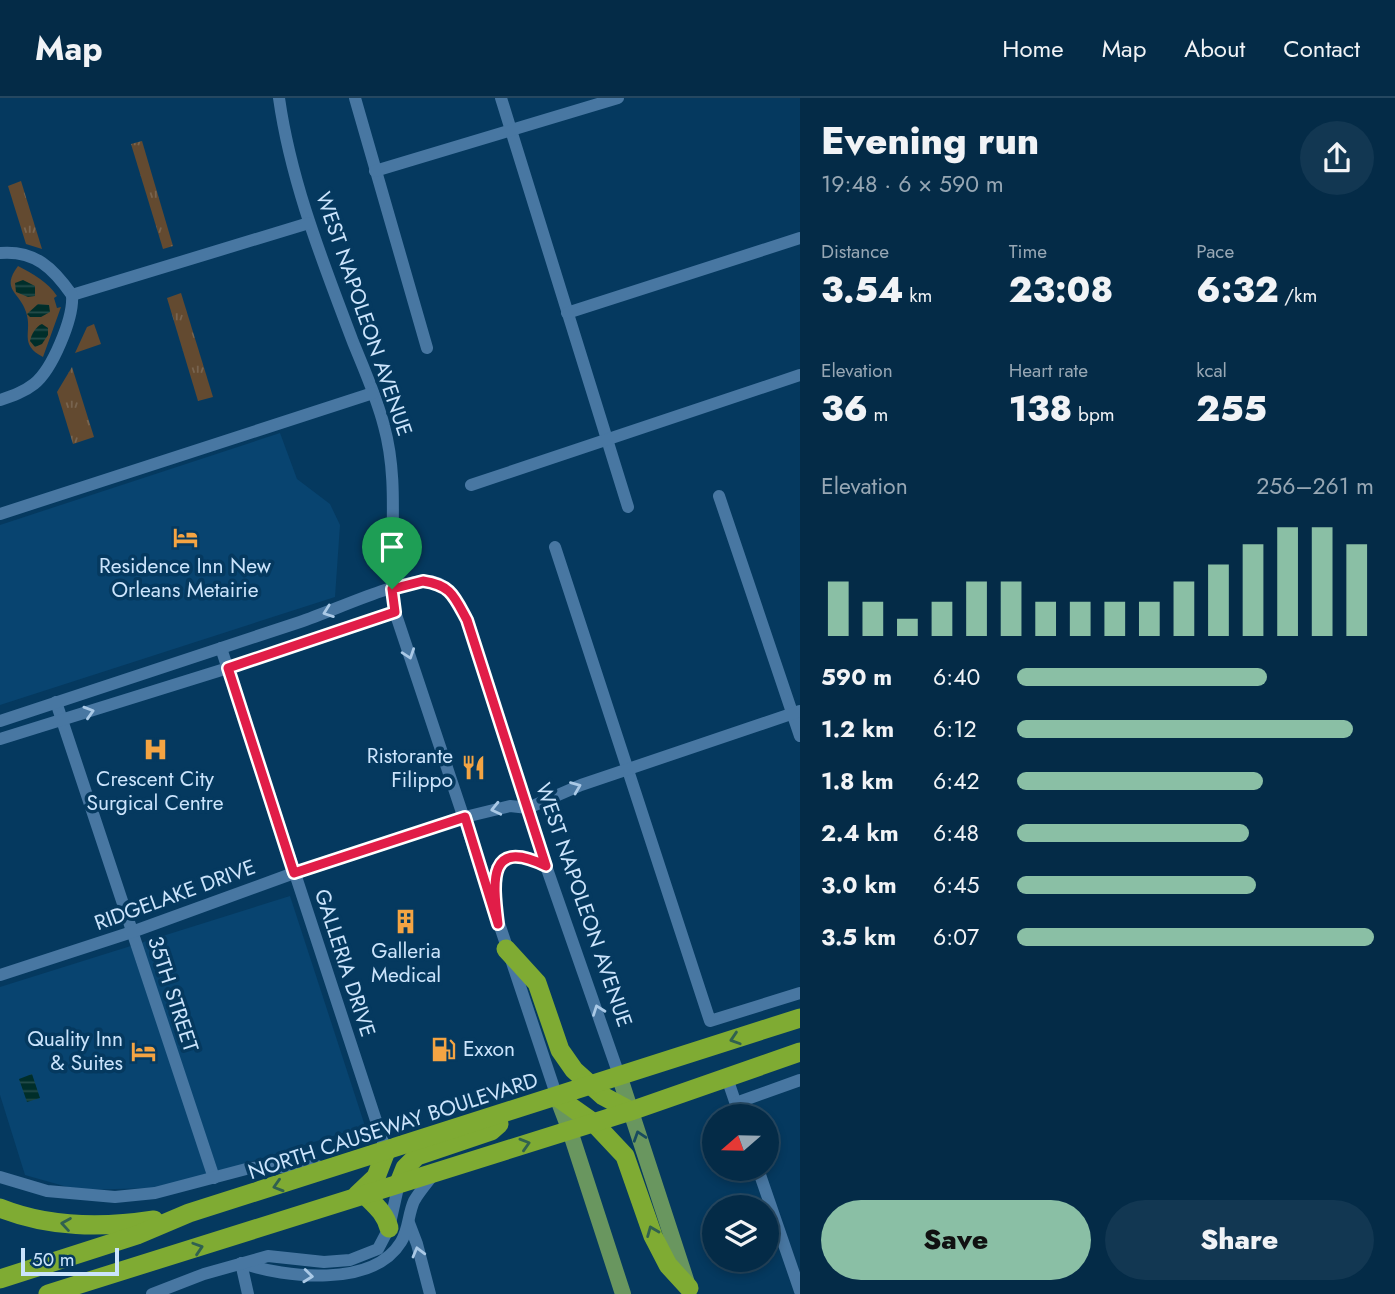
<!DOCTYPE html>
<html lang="en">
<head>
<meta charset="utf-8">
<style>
	:root { --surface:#042b47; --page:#123752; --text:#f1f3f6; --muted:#97a7b4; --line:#254760; --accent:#8abfa5 }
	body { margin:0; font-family:Jost,sans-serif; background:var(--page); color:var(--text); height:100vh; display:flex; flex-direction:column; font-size:26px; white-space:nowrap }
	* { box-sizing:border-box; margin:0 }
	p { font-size:23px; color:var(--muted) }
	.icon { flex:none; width:38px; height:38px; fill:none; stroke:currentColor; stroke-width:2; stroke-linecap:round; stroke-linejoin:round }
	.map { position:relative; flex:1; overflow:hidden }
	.panel { display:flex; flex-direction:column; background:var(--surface); width:595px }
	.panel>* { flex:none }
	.needle { width:46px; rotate:250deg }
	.tools { position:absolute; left:702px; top:1006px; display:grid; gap:14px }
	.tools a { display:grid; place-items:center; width:77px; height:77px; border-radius:50%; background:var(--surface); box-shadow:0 4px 10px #0003,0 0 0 2px var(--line); font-size:35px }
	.scale { position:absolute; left:21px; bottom:18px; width:98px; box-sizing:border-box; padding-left:7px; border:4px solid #cbe4fc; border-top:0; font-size:19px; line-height:24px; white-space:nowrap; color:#cbe4fc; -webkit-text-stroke:5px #05395f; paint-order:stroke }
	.pin { position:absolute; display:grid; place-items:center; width:60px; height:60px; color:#fff; margin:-72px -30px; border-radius:50% 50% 50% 0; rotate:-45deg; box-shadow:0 0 7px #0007 }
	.pin .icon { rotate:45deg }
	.round { display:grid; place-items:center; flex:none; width:74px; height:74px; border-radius:37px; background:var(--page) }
	.head { display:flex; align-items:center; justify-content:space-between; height:119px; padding:0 21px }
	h1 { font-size:38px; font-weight:800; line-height:52px }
	.metrics { display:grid; grid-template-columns:repeat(3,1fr); gap:10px; height:119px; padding:7px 21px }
	.metrics div { display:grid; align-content:center }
	.metrics b { font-size:35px; font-weight:800 }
	.metrics small { font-size:19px; font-weight:400 }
	.metrics p { font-size:19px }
	.chart { height:196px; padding:14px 21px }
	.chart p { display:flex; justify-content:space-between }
	.chart svg { width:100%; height:126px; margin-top:7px; stroke:var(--accent); stroke-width:6 }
	.action { display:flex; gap:14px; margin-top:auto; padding:14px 21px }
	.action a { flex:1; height:80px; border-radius:42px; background:var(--accent); color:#111; font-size:28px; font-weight:800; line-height:80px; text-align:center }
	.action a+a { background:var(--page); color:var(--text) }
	ul { padding:0 21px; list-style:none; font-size:23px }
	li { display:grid; grid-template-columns:112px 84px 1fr; align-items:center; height:52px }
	li i { height:18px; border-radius:9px; background:var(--accent) }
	header { display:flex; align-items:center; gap:42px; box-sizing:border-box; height:98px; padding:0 35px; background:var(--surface); border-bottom:2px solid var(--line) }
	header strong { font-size:33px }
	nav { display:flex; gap:38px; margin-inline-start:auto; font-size:24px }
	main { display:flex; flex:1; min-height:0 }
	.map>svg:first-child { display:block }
</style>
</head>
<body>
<header>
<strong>Map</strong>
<nav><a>Home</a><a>Map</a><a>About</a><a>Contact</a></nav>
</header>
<main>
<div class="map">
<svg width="800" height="1196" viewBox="0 0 800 1196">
	<defs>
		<pattern id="grass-tufts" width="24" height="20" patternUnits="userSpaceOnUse" patternTransform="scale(1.75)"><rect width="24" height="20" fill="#634a30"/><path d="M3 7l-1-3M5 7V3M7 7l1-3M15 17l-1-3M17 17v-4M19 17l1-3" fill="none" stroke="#78644f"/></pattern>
		<pattern id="water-rules" width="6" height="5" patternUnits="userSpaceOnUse" patternTransform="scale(1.75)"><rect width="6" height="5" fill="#002e2a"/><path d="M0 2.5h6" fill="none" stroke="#244c4a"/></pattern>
	</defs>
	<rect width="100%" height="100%" fill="#05395f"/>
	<g fill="#084470">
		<polygon points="280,335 297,381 330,406 340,427 335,499 0,607 0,427"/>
		<polygon points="290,798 365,1028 221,1073 154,1090 78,1092 25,1077 0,997 0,889"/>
	</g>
	<g fill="url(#grass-tufts)">
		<polygon points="142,43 173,148 163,151 131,46"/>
		<polygon points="21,83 42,151 26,146 8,88"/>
		<polygon points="181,195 213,299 198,303 167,200"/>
		<polygon points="94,226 101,246 75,255 87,229"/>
		<polygon points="72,269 94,339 73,346 57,294"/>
	</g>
	<path fill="#634a30" d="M18,168c15,8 30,16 39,30l-3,2 3,10 4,-1 -18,50c-25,-13 -10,-25 -17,-45 -6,-20 -26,-22 -8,-46z"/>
	<g fill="url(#water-rules)">
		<polygon points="23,182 35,188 35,198 28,199 16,194 15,185"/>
		<polygon points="38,206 49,207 50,214 41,219 30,219 27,216"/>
		<path d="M42,226l6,4v7l-6,9 -7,3 -5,-6c1,-6 6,-15 12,-17z"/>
		<polygon points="32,976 40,1000 27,1004 19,981"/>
	</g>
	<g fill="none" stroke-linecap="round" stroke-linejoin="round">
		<g stroke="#4877a2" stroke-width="12">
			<path d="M279,0c12,85 44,164 74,244 11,27 24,56 31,84 17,61 3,125 11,186l162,485"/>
			<polyline points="355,0 427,250"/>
			<polyline points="501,0 628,409"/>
			<polyline points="375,73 618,0"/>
			<path d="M0,155c35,-3 53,15 72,42"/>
			<polyline points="72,197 309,125"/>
			<polyline points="567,215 800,140"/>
			<path d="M0,302c12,-4 24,-8 34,-16 18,-14 40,-66 38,-89"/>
			<polyline points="471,387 800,277"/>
			<polyline points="719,398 800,638"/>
			<polyline points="0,416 373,295"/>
			<polyline points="555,449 710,923 800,895"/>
			<polyline points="221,550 386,1053"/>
			<polyline points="56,604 214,1080"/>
			<path d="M0,623c100,-33 200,-66 300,-99 35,-12 87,-37 122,-41 26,-2 35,20 45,39l79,246 73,209"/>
			<polyline points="0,641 228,570 395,514"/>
			<path d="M495,801l2,-31c19,-18 27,-13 49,-2"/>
			<polyline points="0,877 132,834 294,775 465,719 510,708 528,710 581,687 800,613"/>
			<polyline points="727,980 740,1018"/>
			<polyline points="736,1005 800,982"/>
			<polyline points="758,1071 800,1193"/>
			<polyline points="0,1079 47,1093 115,1099 155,1095 250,1070 318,1068"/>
			<polyline points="409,1125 417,1146 430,1196"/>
			<polyline points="241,1165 248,1196"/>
			<path d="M242,1165c43,15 131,25 159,-21 8,-13 7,-28 13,-41 5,-9 13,-18 19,-26"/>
			<polyline points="152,1196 204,1176 268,1158 324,1164 350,1162 378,1151 389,1130 399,1085"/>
		</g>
		<g stroke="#69965f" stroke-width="16">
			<polyline points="619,977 688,1188"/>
			<polyline points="557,999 570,1033 623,1196"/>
		</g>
		<g stroke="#7fab33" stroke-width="19">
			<polyline points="506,851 537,885 560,952 574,972 603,998 631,1013"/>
			<polyline points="557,999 594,1025 625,1058 653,1138 668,1167 689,1190"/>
			<polyline points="399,1085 405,1070 417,1058 491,1033 499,1026"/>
			<polyline points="357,1097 376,1079 386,1053"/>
			<path d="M365,1097c11,11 20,18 24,33"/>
			<path d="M0,1110c50,20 102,20 154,12"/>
			<polyline points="0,1181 137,1137 189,1115 800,920"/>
			<polyline points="48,1196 631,1013 800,954"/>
		</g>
	</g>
	<defs><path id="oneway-chevron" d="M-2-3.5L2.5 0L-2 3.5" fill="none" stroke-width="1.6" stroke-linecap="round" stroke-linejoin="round" transform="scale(1.75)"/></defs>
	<g stroke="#aac9e6">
		<use href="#oneway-chevron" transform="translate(328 514) rotate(160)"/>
		<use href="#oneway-chevron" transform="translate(409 556) rotate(71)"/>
		<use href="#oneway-chevron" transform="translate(89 614) rotate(-17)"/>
		<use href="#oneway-chevron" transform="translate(576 689) rotate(-22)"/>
		<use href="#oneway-chevron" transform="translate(496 711) rotate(167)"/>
		<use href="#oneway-chevron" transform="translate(598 912) rotate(-110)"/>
		<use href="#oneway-chevron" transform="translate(418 1154) rotate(-105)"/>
		<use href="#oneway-chevron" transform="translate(308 1178) rotate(6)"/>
	</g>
	<g stroke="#306150">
		<use href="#oneway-chevron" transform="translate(735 941) rotate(162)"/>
		<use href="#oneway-chevron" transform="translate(525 1046) rotate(-17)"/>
		<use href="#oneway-chevron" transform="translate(278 1088) rotate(163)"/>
		<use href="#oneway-chevron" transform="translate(66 1126) rotate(-171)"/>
		<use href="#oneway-chevron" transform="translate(652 1133) rotate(-112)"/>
		<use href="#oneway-chevron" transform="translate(198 1150) rotate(-18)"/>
	</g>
	<use stroke="#194c5f" href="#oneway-chevron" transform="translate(639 1038) rotate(-108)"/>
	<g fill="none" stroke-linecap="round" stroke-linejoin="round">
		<defs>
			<path id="route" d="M423,483c28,4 31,15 44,39l79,246c-59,-29 -53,16 -48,58l-33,-107 -171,56 -66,-205 167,-56 -3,-23z"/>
		</defs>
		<use href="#route" stroke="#fff" stroke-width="14"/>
		<use href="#route" stroke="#e11d48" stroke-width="9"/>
	</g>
	<defs>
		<symbol id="hotel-bare" viewBox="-9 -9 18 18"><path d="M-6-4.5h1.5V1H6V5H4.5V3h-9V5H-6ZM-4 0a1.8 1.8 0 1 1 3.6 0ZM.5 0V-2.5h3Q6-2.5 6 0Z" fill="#f4a443" stroke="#05395f" stroke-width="2.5" paint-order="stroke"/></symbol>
		<symbol id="hospital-bare" viewBox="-9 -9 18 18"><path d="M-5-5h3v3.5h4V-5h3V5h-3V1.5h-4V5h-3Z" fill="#f4a443" stroke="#05395f" stroke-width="2.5" paint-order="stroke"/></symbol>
		<symbol id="restaurant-bare" viewBox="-9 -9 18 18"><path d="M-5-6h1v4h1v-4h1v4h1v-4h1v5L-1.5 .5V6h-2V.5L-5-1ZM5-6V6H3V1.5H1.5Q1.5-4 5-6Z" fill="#f4a443" stroke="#05395f" stroke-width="2.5" paint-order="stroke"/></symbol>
		<symbol id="building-bare" viewBox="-9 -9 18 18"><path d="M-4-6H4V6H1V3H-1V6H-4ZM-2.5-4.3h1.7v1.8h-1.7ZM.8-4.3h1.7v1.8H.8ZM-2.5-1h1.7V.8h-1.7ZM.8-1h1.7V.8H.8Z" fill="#f4a443" stroke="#05395f" stroke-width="2.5" paint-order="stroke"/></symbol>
		<symbol id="fuel-bare" viewBox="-9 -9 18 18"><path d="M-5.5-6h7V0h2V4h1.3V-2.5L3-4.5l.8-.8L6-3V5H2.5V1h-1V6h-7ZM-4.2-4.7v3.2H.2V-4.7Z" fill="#f4a443" stroke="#05395f" stroke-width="2.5" paint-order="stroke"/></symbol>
	</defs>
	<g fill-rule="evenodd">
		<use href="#hotel-bare" x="168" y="422" width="35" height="35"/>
		<use href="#hospital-bare" x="138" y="634" width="35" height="35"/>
		<use href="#restaurant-bare" x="456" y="652" width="35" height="35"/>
		<use href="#building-bare" x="388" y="806" width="35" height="35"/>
		<use href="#fuel-bare" x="426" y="934" width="35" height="35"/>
		<use href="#hotel-bare" x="126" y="936" width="35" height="35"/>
	</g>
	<g text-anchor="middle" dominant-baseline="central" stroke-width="7" stroke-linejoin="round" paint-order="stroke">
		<g font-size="21" fill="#cbe4fc" stroke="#05395f">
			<text transform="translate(364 216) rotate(71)">WEST NAPOLEON AVENUE</text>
			<text transform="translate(175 797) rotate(-20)">RIDGELAKE DRIVE</text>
			<text transform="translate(584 807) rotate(71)">WEST NAPOLEON AVENUE</text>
			<text transform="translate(345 865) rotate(72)">GALLERIA DRIVE</text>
			<text transform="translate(173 896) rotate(72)">35TH STREET</text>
			<text transform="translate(393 1028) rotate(-18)">NORTH CAUSEWAY BOULEVARD</text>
		</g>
		<g font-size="21" fill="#cbe4fc" stroke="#05395f">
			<text x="185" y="468">Residence Inn New<tspan x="185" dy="24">Orleans Metairie</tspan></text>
			<text x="453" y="658" text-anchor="end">Ristorante<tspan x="453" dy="24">Filippo</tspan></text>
			<text x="155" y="681">Crescent City<tspan x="155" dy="24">Surgical Centre</tspan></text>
			<text x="406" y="853">Galleria<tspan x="406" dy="24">Medical</tspan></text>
			<text x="123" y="941" text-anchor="end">Quality Inn<tspan x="123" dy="24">&amp; Suites</tspan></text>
			<text x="463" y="951" text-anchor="start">Exxon</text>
		</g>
	</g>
</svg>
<div class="tools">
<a><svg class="needle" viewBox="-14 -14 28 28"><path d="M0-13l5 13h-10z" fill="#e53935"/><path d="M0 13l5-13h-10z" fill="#97a7b4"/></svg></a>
<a><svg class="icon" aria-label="layers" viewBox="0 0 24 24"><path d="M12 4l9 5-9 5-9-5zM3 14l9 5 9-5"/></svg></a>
</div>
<div class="scale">50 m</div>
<div class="pin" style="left:392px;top:491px;background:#1e9e55"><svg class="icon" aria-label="arrive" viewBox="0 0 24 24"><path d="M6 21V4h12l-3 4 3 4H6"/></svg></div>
</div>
<section class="panel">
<div class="head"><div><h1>Evening run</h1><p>19:48 · 6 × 590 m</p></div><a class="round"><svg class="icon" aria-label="share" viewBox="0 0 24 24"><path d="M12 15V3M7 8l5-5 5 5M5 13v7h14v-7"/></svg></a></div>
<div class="metrics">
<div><p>Distance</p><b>3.54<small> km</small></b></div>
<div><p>Time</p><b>23:08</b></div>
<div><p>Pace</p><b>6:32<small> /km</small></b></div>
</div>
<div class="metrics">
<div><p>Elevation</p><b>36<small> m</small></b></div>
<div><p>Heart rate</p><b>138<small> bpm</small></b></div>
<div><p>kcal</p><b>255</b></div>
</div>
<div class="chart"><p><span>Elevation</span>256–261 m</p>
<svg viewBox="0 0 160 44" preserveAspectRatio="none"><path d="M5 44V25M15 44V32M25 44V38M35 44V32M45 44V25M55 44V25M65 44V32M75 44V32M85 44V32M95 44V32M105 44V25M115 44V19M125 44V12M135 44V6M145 44V6M155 44V12"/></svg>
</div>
<ul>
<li><b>590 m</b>6:40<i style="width:70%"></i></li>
<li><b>1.2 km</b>6:12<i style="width:94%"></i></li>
<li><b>1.8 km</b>6:42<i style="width:69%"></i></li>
<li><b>2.4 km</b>6:48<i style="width:65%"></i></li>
<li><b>3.0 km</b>6:45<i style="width:67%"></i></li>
<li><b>3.5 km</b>6:07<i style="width:100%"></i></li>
</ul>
<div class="action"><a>Save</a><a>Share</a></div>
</section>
</main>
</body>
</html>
